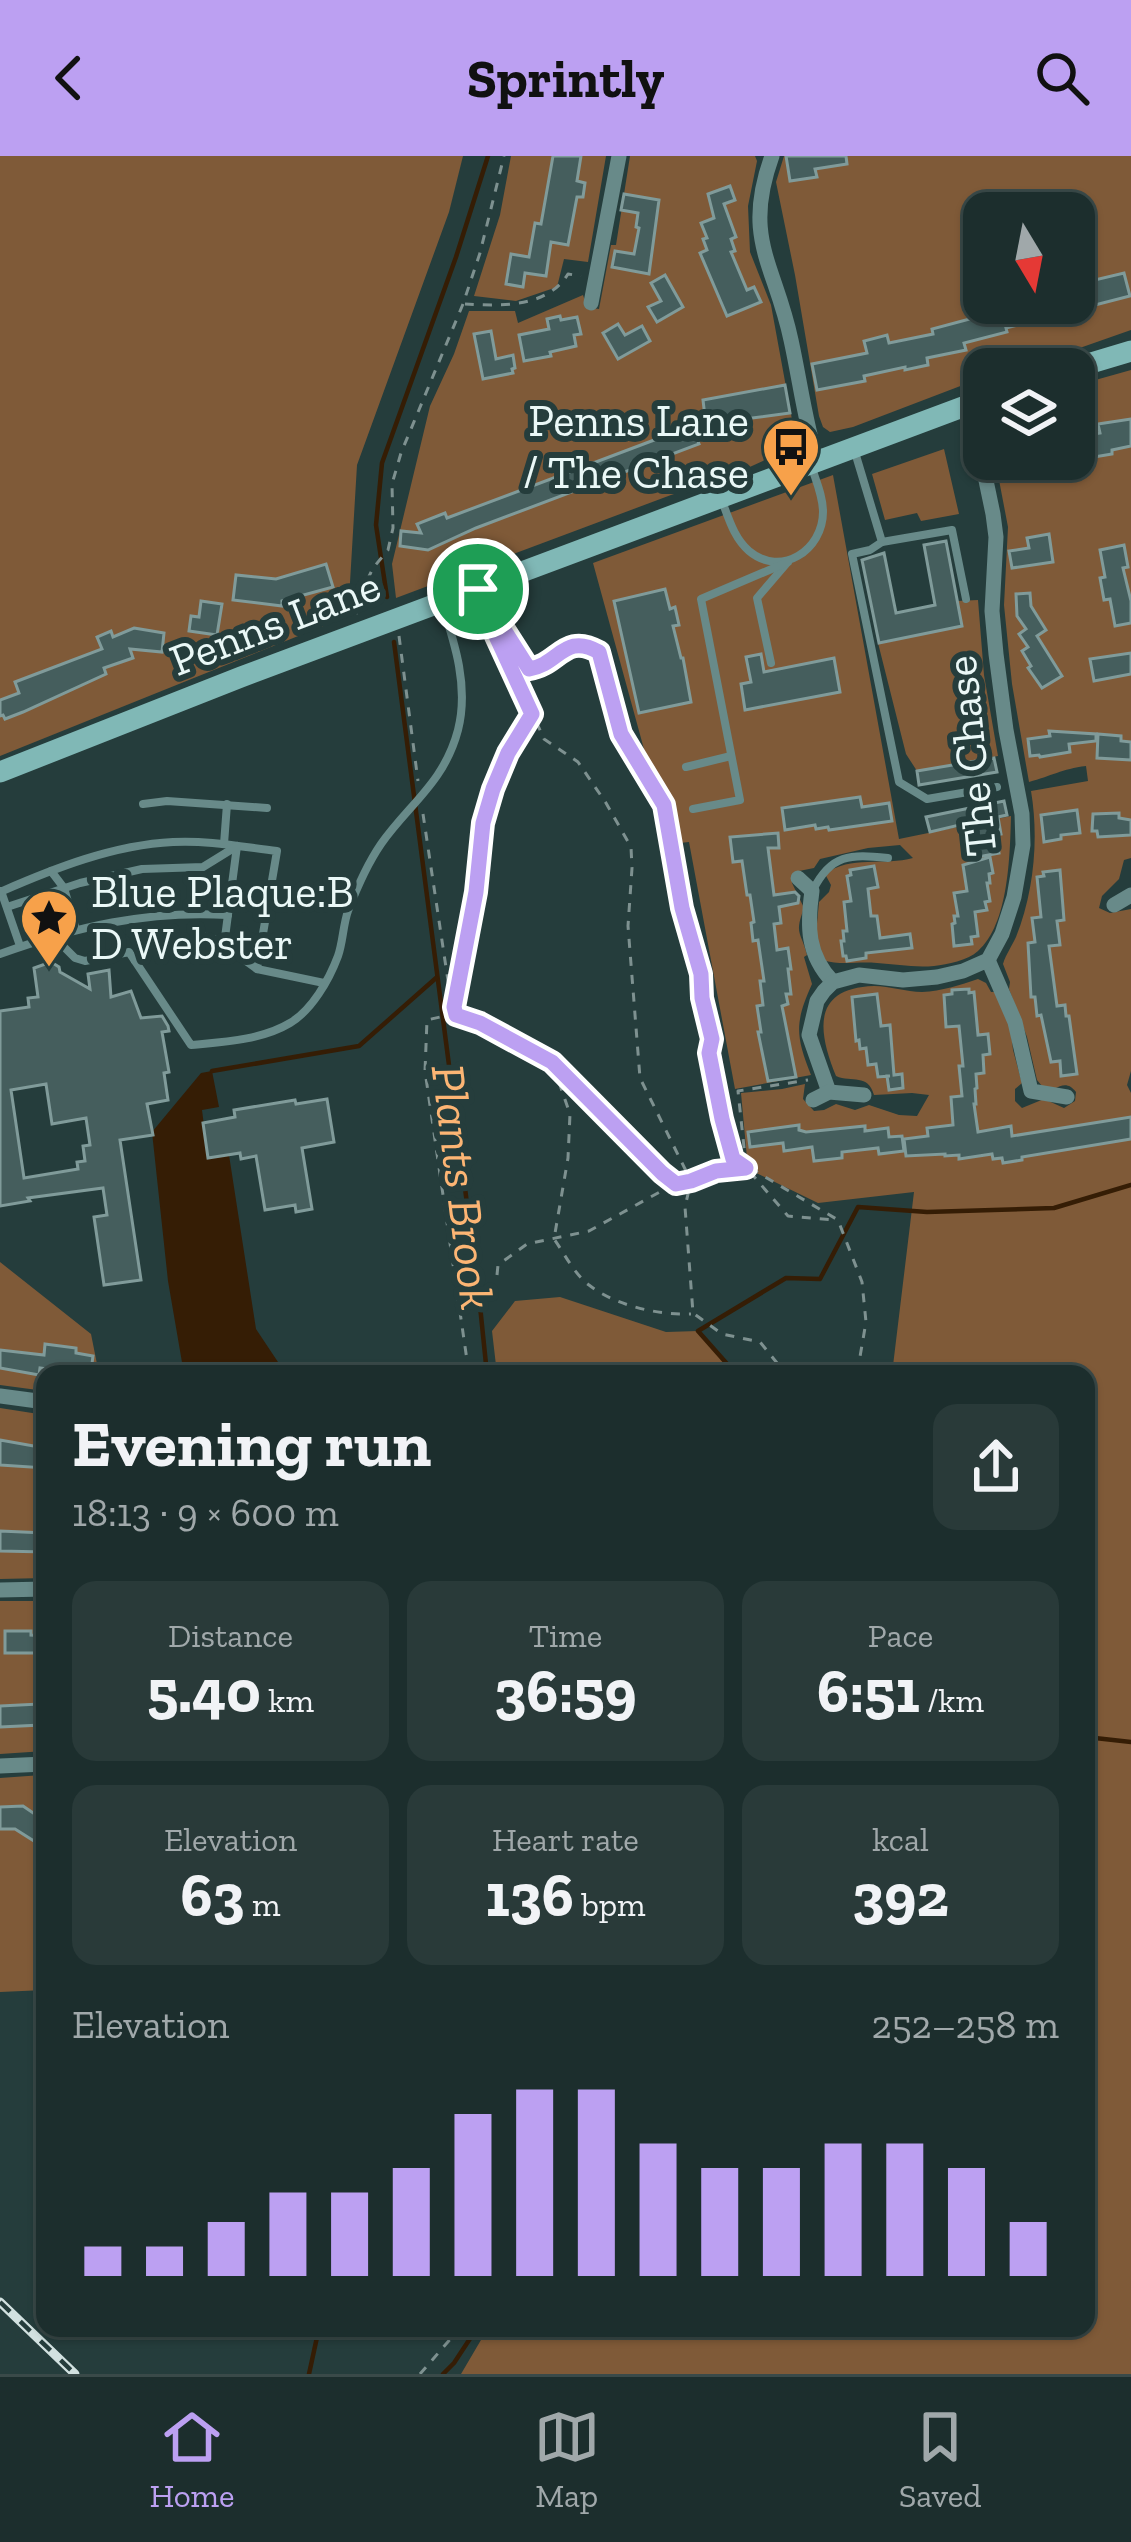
<!DOCTYPE html>
<html lang="en">
<head>
<meta charset="utf-8">
<style>
	:root { --surface:#1c2e2d; --page:#293a39; --text:#f1f3f6; --muted:#a0a8aa; --line:#3a4a49; --accent:#bca0f2 }
	body { margin:0; font-family:"Zilla Slab",serif; background:var(--page); color:var(--text); height:100vh; display:flex; flex-direction:column; font-size:45px; white-space:nowrap }
	* { box-sizing:border-box; margin:0 }
	p { font-size:39px; color:var(--muted) }
	.icon { flex:none; width:66px; height:66px; fill:none; stroke:currentColor; stroke-width:2; stroke-linecap:round; stroke-linejoin:round }
	.map { position:relative; flex:1; overflow:hidden }
	.sheet { position:absolute; left:36px; top:1209px; width:1059px; height:972px; display:flex; flex-direction:column; background:var(--surface); border-radius:24px; box-shadow:0 3px 9px #0004,0 0 0 3px var(--line) }
	.sheet>* { flex:none }
	.needle { width:78px; rotate:170deg }
	.buttons { position:absolute; left:963px; top:36px; display:grid; gap:24px }
	.buttons a { display:grid; place-items:center; width:132px; height:132px; border-radius:24px; background:var(--surface); box-shadow:0 3px 9px #0004,0 0 0 3px var(--line); font-size:60px }
	.pin { position:absolute; display:grid; place-items:center; width:102px; height:102px; color:#fff; margin:-51px; border:6px solid #fff; border-radius:50%; box-shadow:0 3px 12px #0007 }
	.round { display:grid; place-items:center; flex:none; width:126px; height:126px; border-radius:24px; background:var(--page) }
	.summary { display:flex; align-items:center; justify-content:space-between; height:204px; padding:0 36px }
	h1 { font-size:66px; font-weight:800; line-height:90px }
	.stats { display:grid; grid-template-columns:repeat(3,1fr); gap:18px; height:204px; padding:12px 36px }
	.stats div { display:grid; align-content:center; border-radius:24px; background:var(--page); text-align:center }
	.stats b { font-size:60px; font-weight:800 }
	.stats small { font-size:33px; font-weight:400 }
	.stats p { font-size:33px }
	.chart { height:336px; padding:24px 36px }
	.chart p { display:flex; justify-content:space-between }
	.chart svg { width:100%; height:216px; margin-top:12px; stroke:var(--accent); stroke-width:6 }
	header { display:flex; justify-content:space-between; align-items:center; height:156px; padding:0 36px; background:var(--accent); color:#111; font-size:54px; font-weight:800 }
	.menu { display:flex; justify-content:space-around; align-items:center; height:168px; border-top:3px solid var(--line); background:var(--surface); font-size:33px; color:var(--muted) }
	.menu a { display:grid; justify-items:center; gap:6px }
	.menu .current { color:var(--accent) }
	.map>svg:first-child { display:block }
</style>
</head>
<body>
<header><svg class="icon" aria-label="back" viewBox="0 0 24 24"><path d="M15 5l-7 7 7 7"/></svg>Sprintly<svg class="icon" aria-label="search" viewBox="0 0 24 24"><circle cx="10" cy="10" r="6"/><path d="M15 15l6 6"/></svg></header>
<div class="map">
<svg width="1131" height="2218" viewBox="0 0 1131 2218">
	<rect width="100%" height="100%" fill="#253d3c"/>
	<g fill="#7f5a38" fill-rule="evenodd">
		<polygon points="0,0 463,0 449,56 357,309 348,460 0,600"/>
		<polygon points="511,0 606,0 588,106 564,103 557,131 516,145 474,140 500,59"/>
		<polygon points="630,0 755,0 757,5 748,50 750,96 771,149 795,280 791,292 730,320 671,339 396,442 392,408 430,250 454,198 469,155 515,155 518,167 583,139 587,151 599,153 611,89 616,89"/>
		<path d="M784,0h347v174l-57,20h-11l-57,19h-22v8l-131,50 -23,5 -7,-5 -4,-11 -24,-141 -19,-93zM984,57h90v90h-90z"/>
		<path d="M1131,214v488l-7,2 -5,19 -17,17 -3,12 11,5 21,-4v162l-4,14 4,8v1281h-670l27,-46h598v-954h-194l22,-182 -96,11 -70,-34 -7,-76 41,-4 23,-5 -2,15 11,12 10,-1 12,-6 19,6 14,-5 30,10 18,1 12,-21 -17,-2 -38,2c-6,-22 -22,-12 -38,-19 -18,-44 -25,-88 38,-90 16,0 32,6 48,6 20,-1 38,-7 56,-13l8,4 5,9h5l14,31 3,27 9,33 -7,6v12l7,7 22,-9 20,9 11,-7 1,-9c-7,-9 -13,-8 -22,-3l-12,-3 -5,-6 -10,-43 -18,-48 1,-7 -7,-18c3,-10 9,-18 13,-27 18,-45 23,-99 15,-146l57,-10 -2,-15c-24,3 -35,10 -57,16l-17,-98 -8,-79 4,-78 -13,-68h79v-73z"/>
		<polygon points="944,293 959,358 921,365 917,357 885,364 872,318"/>
		<path d="M833,319l66,364 112,-23c-1,38 -2,108 -33,135 -11,10 -30,13 -44,15 -20,2 -38,-2 -57,-3 -21,-2 -34,3 -55,-3l-6,-26 3,-32 10,-10 2,-7 -6,-11c25,-19 60,-8 88,-16l-13,-13 -32,3 -48,11 -6,9 -20,4 -2,11 12,25c-10,27 -3,23 3,47l-3,2 8,27c-17,38 -17,51 -1,91l-76,14 -46,-247 -19,2 -77,-281z"/>
		<polygon points="978,444 984,519 998,600 917,615 906,598 878,487 961,470 957,445"/>
		<polygon points="0,1106 91,1178 99,1218 45,1218 45,1235 0,1229"/>
		<polygon points="560,1141 666,1176 698,1175 736,1218 497,1218 492,1175 515,1145"/>
		<polygon points="0,1252 45,1259 45,1422 0,1423"/>
		<polygon points="0,1445 45,1445 45,1595 0,1598"/>
		<polygon points="42,1619 45,1622 45,1834 0,1836 0,1622"/>
	</g>
	<polygon fill="#351d05" points="212,915 219,951 202,954 208,1001 229,999 256,1173 286,1218 184,1218 168,1125 152,976 201,917"/>
	<g fill="none" stroke-linecap="round" stroke-linejoin="round">
		<g stroke="#351d05" stroke-width="4.5">
			<polyline points="387,441 376,369 382,307 456,101 488,0"/>
			<polyline points="394,486 479,1140 487,1218"/>
			<polyline points="212,915 359,890 436,822"/>
			<polyline points="736,1218 698,1175 786,1122 820,1123 858,1051 927,1056 1054,1052 1131,1029"/>
			<polyline points="1086,1581 1131,1586"/>
			<polyline points="309,2218 319,2172"/>
			<polyline points="443,2218 454,2207 477,2172"/>
		</g>
	</g>
	<g fill="#455e5d" stroke="#809b9a" stroke-width="3" fill-rule="evenodd">
		<polygon points="553,0 581,0 577,25 585,27 583,41 577,41 568,89 551,86 546,120 525,117 523,131 506,128 511,98 529,101 535,67 541,68"/>
		<polygon points="786,0 846,0 847,8 815,13 817,21 790,25"/>
		<polygon points="730,30 735,44 724,48 736,81 731,83 735,95 731,96 747,134 754,131 761,146 727,160 700,97 707,94 703,83 707,82 701,67 714,62 708,38"/>
		<polygon points="624,38 659,44 649,118 612,111 615,95 634,98 639,72 636,71 638,57 621,54"/>
		<polygon points="1093,113 1095,124 1124,117 1130,140 1006,172 1007,176 964,187 966,194 927,202 928,209 905,214 905,211 864,220 865,225 817,234 812,208 867,197 864,185 887,179 889,187 933,178 932,173 1007,153 1015,150 1014,147 1074,147 1074,117"/>
		<polygon points="665,119 683,151 657,166 648,151 661,145 651,127"/>
		<polygon points="560,160 561,164 577,161 581,178 574,179 576,190 550,196 551,200 524,205 519,179 549,173 547,163"/>
		<polygon points="618,168 625,179 642,170 650,185 618,203 603,177"/>
		<polygon points="491,175 496,203 513,199 515,212 512,213 513,217 483,223 474,178"/>
		<polygon points="785,229 790,257 744,263 745,271 736,273 736,276 697,283 699,288 476,372 428,394 400,390 401,375 421,377 417,368 445,357 447,362 686,272 696,267 695,263 705,261 703,244"/>
		<polygon points="1131,263 1131,290 1112,294 1112,298 1088,302 1088,306 1074,308 1074,281 1100,277 1098,268"/>
		<polygon points="1049,378 1053,406 1012,412 1009,395 1029,392 1027,382"/>
		<polygon points="946,385 962,470 879,487 862,404 884,397 896,457 935,449 924,389"/>
		<polygon points="1124,389 1128,411 1123,412 1131,445 1131,467 1115,470 1110,443 1104,444 1100,422 1105,421 1100,394"/>
		<polygon points="326,408 333,431 282,445 282,450 233,444 236,419 276,423"/>
		<polygon points="665,433 670,453 675,451 679,469 673,470 681,502 683,502 691,546 639,557 614,445"/>
		<polygon points="1030,437 1031,450 1046,474 1037,480 1062,520 1042,532 1028,512 1031,510 1022,495 1028,491 1019,478 1026,473 1017,460 1016,438"/>
		<polygon points="201,445 222,448 217,479 189,475 191,460 199,461"/>
		<polygon points="134,472 164,477 162,496 130,493 133,502 104,512 106,518 23,556 5,563 3,559 0,560 0,544 19,537 15,526 102,493 97,481 111,475 113,481"/>
		<polygon points="1131,497 1131,518 1094,525 1090,503"/>
		<polygon points="761,498 764,516 834,502 840,536 745,554 741,528 751,526 746,501"/>
		<polygon points="1049,575 1096,578 1096,585 1069,588 1070,596 1040,601 1039,599 1030,600 1028,583 1050,580"/>
		<polygon points="1098,578 1121,580 1121,585 1131,586 1131,604 1097,602"/>
		<polygon points="994,602 997,616 919,629 917,615"/>
		<polygon points="860,641 862,651 889,647 892,665 829,674 828,671 816,673 815,669 785,674 782,652"/>
		<polygon points="1004,645 1007,659 998,661 1001,678 996,679 999,697 978,701 972,666 930,676 926,661"/>
		<polygon points="1077,654 1080,677 1061,679 1061,683 1044,686 1041,659"/>
		<polygon points="1119,657 1119,662 1131,664 1131,679 1098,681 1097,675 1092,675 1093,658"/>
		<polygon points="778,677 779,692 768,692 774,739 795,736 799,740 798,747 779,751 781,767 774,768 777,794 788,792 791,813 788,813 791,838 786,838 788,848 782,850 796,921 768,925 758,876 761,876 757,850 763,849 760,825 764,825 758,784 753,785 751,767 754,766 750,739 747,739 742,705 733,706 730,681"/>
		<polygon points="990,701 993,717 989,718 990,727 987,727 990,745 985,746 987,754 975,756 978,780 971,781 972,788 954,790 952,768 955,767 954,760 958,760 954,737 967,735 963,709"/>
		<polygon points="874,710 878,731 868,733 871,760 877,760 880,782 910,778 912,792 866,797 866,802 847,805 846,800 843,800 841,785 844,785 843,775 847,775 844,746 851,745 847,720 851,719 850,714"/>
		<polygon points="1060,714 1064,764 1057,765 1060,789 1049,790 1057,850 1065,849 1066,860 1069,860 1077,918 1061,920 1060,905 1051,906 1041,859 1037,860 1035,841 1031,841 1028,787 1035,786 1032,762 1041,761 1037,721 1044,720 1043,716"/>
		<path d="M51,806l8,5 1,5 30,17 -2,-15 21,-4 2,27 20,-6 10,27 21,-2 6,10 1,5 -7,1 7,40 -5,1 4,27 -21,4 6,31 -33,5 21,140 -37,5 -10,-68 13,-2 -4,-27 -75,10 2,3 -30,5v-195l29,-4 -1,-9 10,-1 -4,-29zM46,928l6,40 34,-6 4,27 -7,1 2,15 -8,1 1,7 -54,9 -13,-88z"/>
		<polygon points="969,833 969,837 974,836 978,879 988,878 990,898 983,899 984,917 976,918 977,932 975,933 976,948 974,948 978,976 1011,970 1012,980 1131,961 1131,983 1022,1001 1022,1004 1003,1007 1002,1002 993,1003 992,998 959,1003 959,999 945,1000 945,998 906,1000 904,983 928,980 927,972 953,969 951,941 962,940 959,910 963,910 959,870 946,871 944,839 952,838 952,834"/>
		<polygon points="877,838 881,870 890,869 894,919 902,918 903,932 889,934 887,920 890,920 878,921 876,908 868,909 866,892 860,893 859,884 856,885 852,841"/>
		<polygon points="327,943 334,986 302,992 312,1053 296,1056 295,1049 265,1054 256,1000 241,1003 240,997 208,1002 203,967 235,961 234,954 295,944 296,948"/>
		<polygon points="799,969 799,974 806,976 865,970 865,975 888,972 889,981 902,980 904,995 879,998 878,992 842,996 842,1002 814,1005 812,991 784,995 783,987 750,991 748,976"/>
		<polygon points="45,1188 76,1192 76,1197 93,1200 91,1215 61,1211 61,1215 40,1212 39,1219 0,1212 0,1194 44,1199"/>
		<polygon points="0,1284 45,1292 45,1312 0,1309"/>
		<polygon points="0,1375 45,1377 45,1396 0,1395"/>
		<polygon points="5,1475 31,1475 31,1479 45,1480 45,1497 5,1497"/>
		<polygon points="39,1548 41,1569 0,1571 0,1550"/>
		<polygon points="23,1650 45,1665 45,1692 15,1673 0,1673 0,1651"/>
	</g>
	<g fill="none" stroke-linecap="round" stroke-linejoin="round">
		<g stroke="#7e9190" stroke-width="3" stroke-dasharray="9 9" stroke-linecap="butt">
			<path d="M465,148c36,2 82,4 103,-30l13,2"/>
			<path d="M489,449l40,64c30,-5 35,-37 70,-17l22,82 43,71 18,103 19,66 1,24 10,41 -3,14 13,66 11,39 105,62 24,62 4,40 -9,52"/>
			<polyline points="485,451 544,583 578,606 606,647 631,691 632,712 628,770 640,922 691,1025 717,1015 742,1012"/>
			<polyline points="356,458 362,435 373,412 388,394 393,372 392,328 401,297 463,148 480,97 504,0"/>
			<polyline points="399,480 418,625"/>
			<polyline points="531,559 508,597 493,633 483,667 476,737 454,851 456,859 480,867 552,906 662,1017 676,1027"/>
			<polyline points="423,658 453,858 427,864 425,915 469,1218"/>
			<path d="M553,909l17,49 -2,44 -14,81c10,14 21,36 35,46 27,21 69,30 102,29"/>
			<polyline points="746,1010 738,935 808,924"/>
			<polyline points="750,1016 788,1060 834,1064"/>
			<polyline points="497,1119 498,1109 527,1088 589,1075 676,1027 691,1025 685,1051 693,1157 722,1178 760,1186 786,1218"/>
			<polyline points="420,2218 460,2172"/>
		</g>
		<g stroke="#688a89" stroke-width="8">
			<polyline points="854,293 882,386 870,394 852,398 899,626 927,643 997,631"/>
			<path d="M722,345c7,18 12,37 27,50 32,27 74,-1 74,-39 0,-16 -7,-31 -12,-47"/>
			<polyline points="882,386 952,374 966,443"/>
			<polyline points="771,507 757,442 787,407"/>
			<polyline points="686,611 731,600"/>
			<polyline points="143,648 167,645 267,652"/>
			<polyline points="693,653 740,644 701,443 788,406"/>
			<polyline points="224,688 227,648"/>
			<polyline points="51,715 64,732 76,773"/>
			<path d="M813,734c18,-36 37,-36 75,-32"/>
			<polyline points="1,735 20,790"/>
			<path d="M0,736c55,-24 113,-47 173,-50 34,-2 70,5 104,9l-20,118 67,14"/>
			<polyline points="7,751 80,727 142,713 203,711 237,690 224,789"/>
			<path d="M52,779l23,23 10,3 44,-9 62,93c32,-3 71,-5 99,-22 22,-13 39,-43 48,-67 5,-14 5,-31 10,-45 8,-21 20,-48 33,-67 28,-40 63,-61 77,-114 11,-43 -3,-86 -16,-126"/>
			<path d="M0,798c75,-27 148,-44 228,-39"/>
			<polyline points="135,805 152,784 205,780 217,784 257,813"/>
		</g>
		<g stroke="#688a89" stroke-width="15">
			<path d="M772,0c-30,83 3,108 19,184 9,41 14,82 26,121"/>
			<polyline points="591,147 619,0"/>
			<path d="M798,722l14,13c-5,35 -5,64 21,91"/>
			<polyline points="1114,749 1131,739"/>
			<polyline points="988,804 1015,866 1031,935 1067,941"/>
			<polyline points="829,936 809,879 817,845 824,835 833,826 859,819 903,824 937,821 963,815 988,804 1002,778 1014,741 1023,689 1022,658 1006,574 996,498 992,455 996,381 993,358 970,248"/>
			<polyline points="813,944 829,936 864,939"/>
			<polyline points="0,1240 45,1246"/>
			<polyline points="0,1434 45,1433"/>
			<polyline points="0,1610 45,1608"/>
		</g>
		<g stroke="#80b8b6" stroke-width="21">
			<polyline points="1071,213 1131,195"/>
			<polyline points="0,616 241,521 984,243"/>
		</g>
		<defs>
			<polyline id="rail" points="0,2146 75,2218"/>
		</defs>
		<use href="#rail" stroke="#d2e1e0" stroke-width="9"/>
		<use href="#rail" stroke="#253d3c" stroke-width="4.5" stroke-dasharray="14" stroke-linecap="butt"/>
	</g>
	<g fill="none" stroke-linecap="round" stroke-linejoin="round">
		<defs>
			<path id="route" d="M478,433l51,80c30,-4 35,-37 70,-17l22,82 43,71 18,103 19,66 1,24 10,41 -3,14 13,66 11,40 13,9 -30,3 -25,10 -15,3 -14,-11 -110,-111 -72,-39 -24,-8 -2,-8 22,-115 7,-69 10,-34 15,-36 24,-39 -36,-78z"/>
		</defs>
		<use href="#route" stroke="#fff" stroke-width="24"/>
		<use href="#route" stroke="#bca0f2" stroke-width="15"/>
	</g>
	<defs>
		<symbol id="bus-pin" viewBox="-11 -11 22 30"><path d="M0 17L-7.5 6A9.5 9.5 0 1 1 7.5 6Z" fill="#f7a14a" stroke="#253d3c"/><path d="M-5-6H5V4H4V6H2V4H-2V6H-4V4H-5ZM-3.5-4V0h7V-4ZM-3.5 1.2v1.5H-2V1.2ZM2 1.2v1.5H3.5V1.2Z" fill="#111"/></symbol>
		<symbol id="sight-pin" viewBox="-11 -11 22 30"><path d="M0 17L-7.5 6A9.5 9.5 0 1 1 7.5 6Z" fill="#f7a14a" stroke="#253d3c"/><path d="M0-6L1.8-2.2L6-1.7L2.9 1.2L3.7 5.4L0 3.3L-3.7 5.4L-2.9 1.2L-6-1.7L-1.8-2.2Z" fill="#111"/></symbol>
	</defs>
	<g fill-rule="evenodd">
		<use href="#bus-pin" x="758" y="258" width="66" height="90"/>
		<use href="#sight-pin" x="16" y="729" width="66" height="90"/>
	</g>
	<g text-anchor="middle" dominant-baseline="central" stroke-width="12" stroke-linejoin="round" paint-order="stroke">
		<g font-size="45" fill="#eaf8f7" stroke="#253d3c" text-anchor="end">
			<text x="749" y="265">Penns Lane<tspan x="749" dy="52">/ The Chase</tspan></text>
			<text x="91" y="736" text-anchor="start">Blue Plaque:B<tspan x="91" dy="52">D Webster</tspan></text>
		</g>
		<g font-size="45" fill="#eaf8f7" stroke="#253d3c">
			<text transform="translate(275 467) rotate(-21)">Penns Lane</text>
			<text transform="translate(971 600) rotate(-96)">The Chase</text>
		</g>
		<g font-size="48" font-style="italic" fill="#fcb574" stroke="#253d3c">
			<text transform="translate(463 1031) rotate(83)">Plants Brook</text>
		</g>
	</g>
</svg>
<div class="buttons">
<a><svg class="needle" viewBox="-14 -14 28 28"><path d="M0-13l5 13h-10z" fill="#e53935"/><path d="M0 13l5-13h-10z" fill="#a0a8aa"/></svg></a>
<a><svg class="icon" aria-label="layers" viewBox="0 0 24 24"><path d="M12 4l9 5-9 5-9-5zM3 14l9 5 9-5"/></svg></a>
</div>
<div class="pin" style="left:478px;top:433px;background:#1e9e55"><svg class="icon" aria-label="arrive" viewBox="0 0 24 24"><path d="M6 21V4h12l-3 4 3 4H6"/></svg></div>
<section class="sheet">
<div class="summary"><div><h1>Evening run</h1><p>18:13 · 9 × 600 m</p></div><a class="round"><svg class="icon" aria-label="share" viewBox="0 0 24 24"><path d="M12 15V3M7 8l5-5 5 5M5 13v7h14v-7"/></svg></a></div>
<div class="stats">
<div><p>Distance</p><b>5.40<small> km</small></b></div>
<div><p>Time</p><b>36:59</b></div>
<div><p>Pace</p><b>6:51<small> /km</small></b></div>
</div>
<div class="stats">
<div><p>Elevation</p><b>63<small> m</small></b></div>
<div><p>Heart rate</p><b>136<small> bpm</small></b></div>
<div><p>kcal</p><b>392</b></div>
</div>
<div class="chart"><p><span>Elevation</span>252–258 m</p>
<svg viewBox="0 0 160 44" preserveAspectRatio="none"><path d="M5 44V38M15 44V38M25 44V33M35 44V27M45 44V27M55 44V22M65 44V11M75 44V6M85 44V6M95 44V17M105 44V22M115 44V22M125 44V17M135 44V17M145 44V22M155 44V33"/></svg>
</div>
</section>
</div>
<nav class="menu">
<a class="current"><svg class="icon" aria-label="home" viewBox="0 0 24 24"><path d="M3 11l9-7 9 7M6 9v11h12V9"/></svg>Home</a>
<a><svg class="icon" aria-label="map" viewBox="0 0 24 24"><path d="M3 6l6-2 6 2 6-2v14l-6 2-6-2-6 2zM9 4v14M15 6v14"/></svg>Map</a>
<a><svg class="icon" aria-label="saved" viewBox="0 0 24 24"><path d="M7 4h10v16l-5-4-5 4z"/></svg>Saved</a>
</nav>
</body>
</html>
